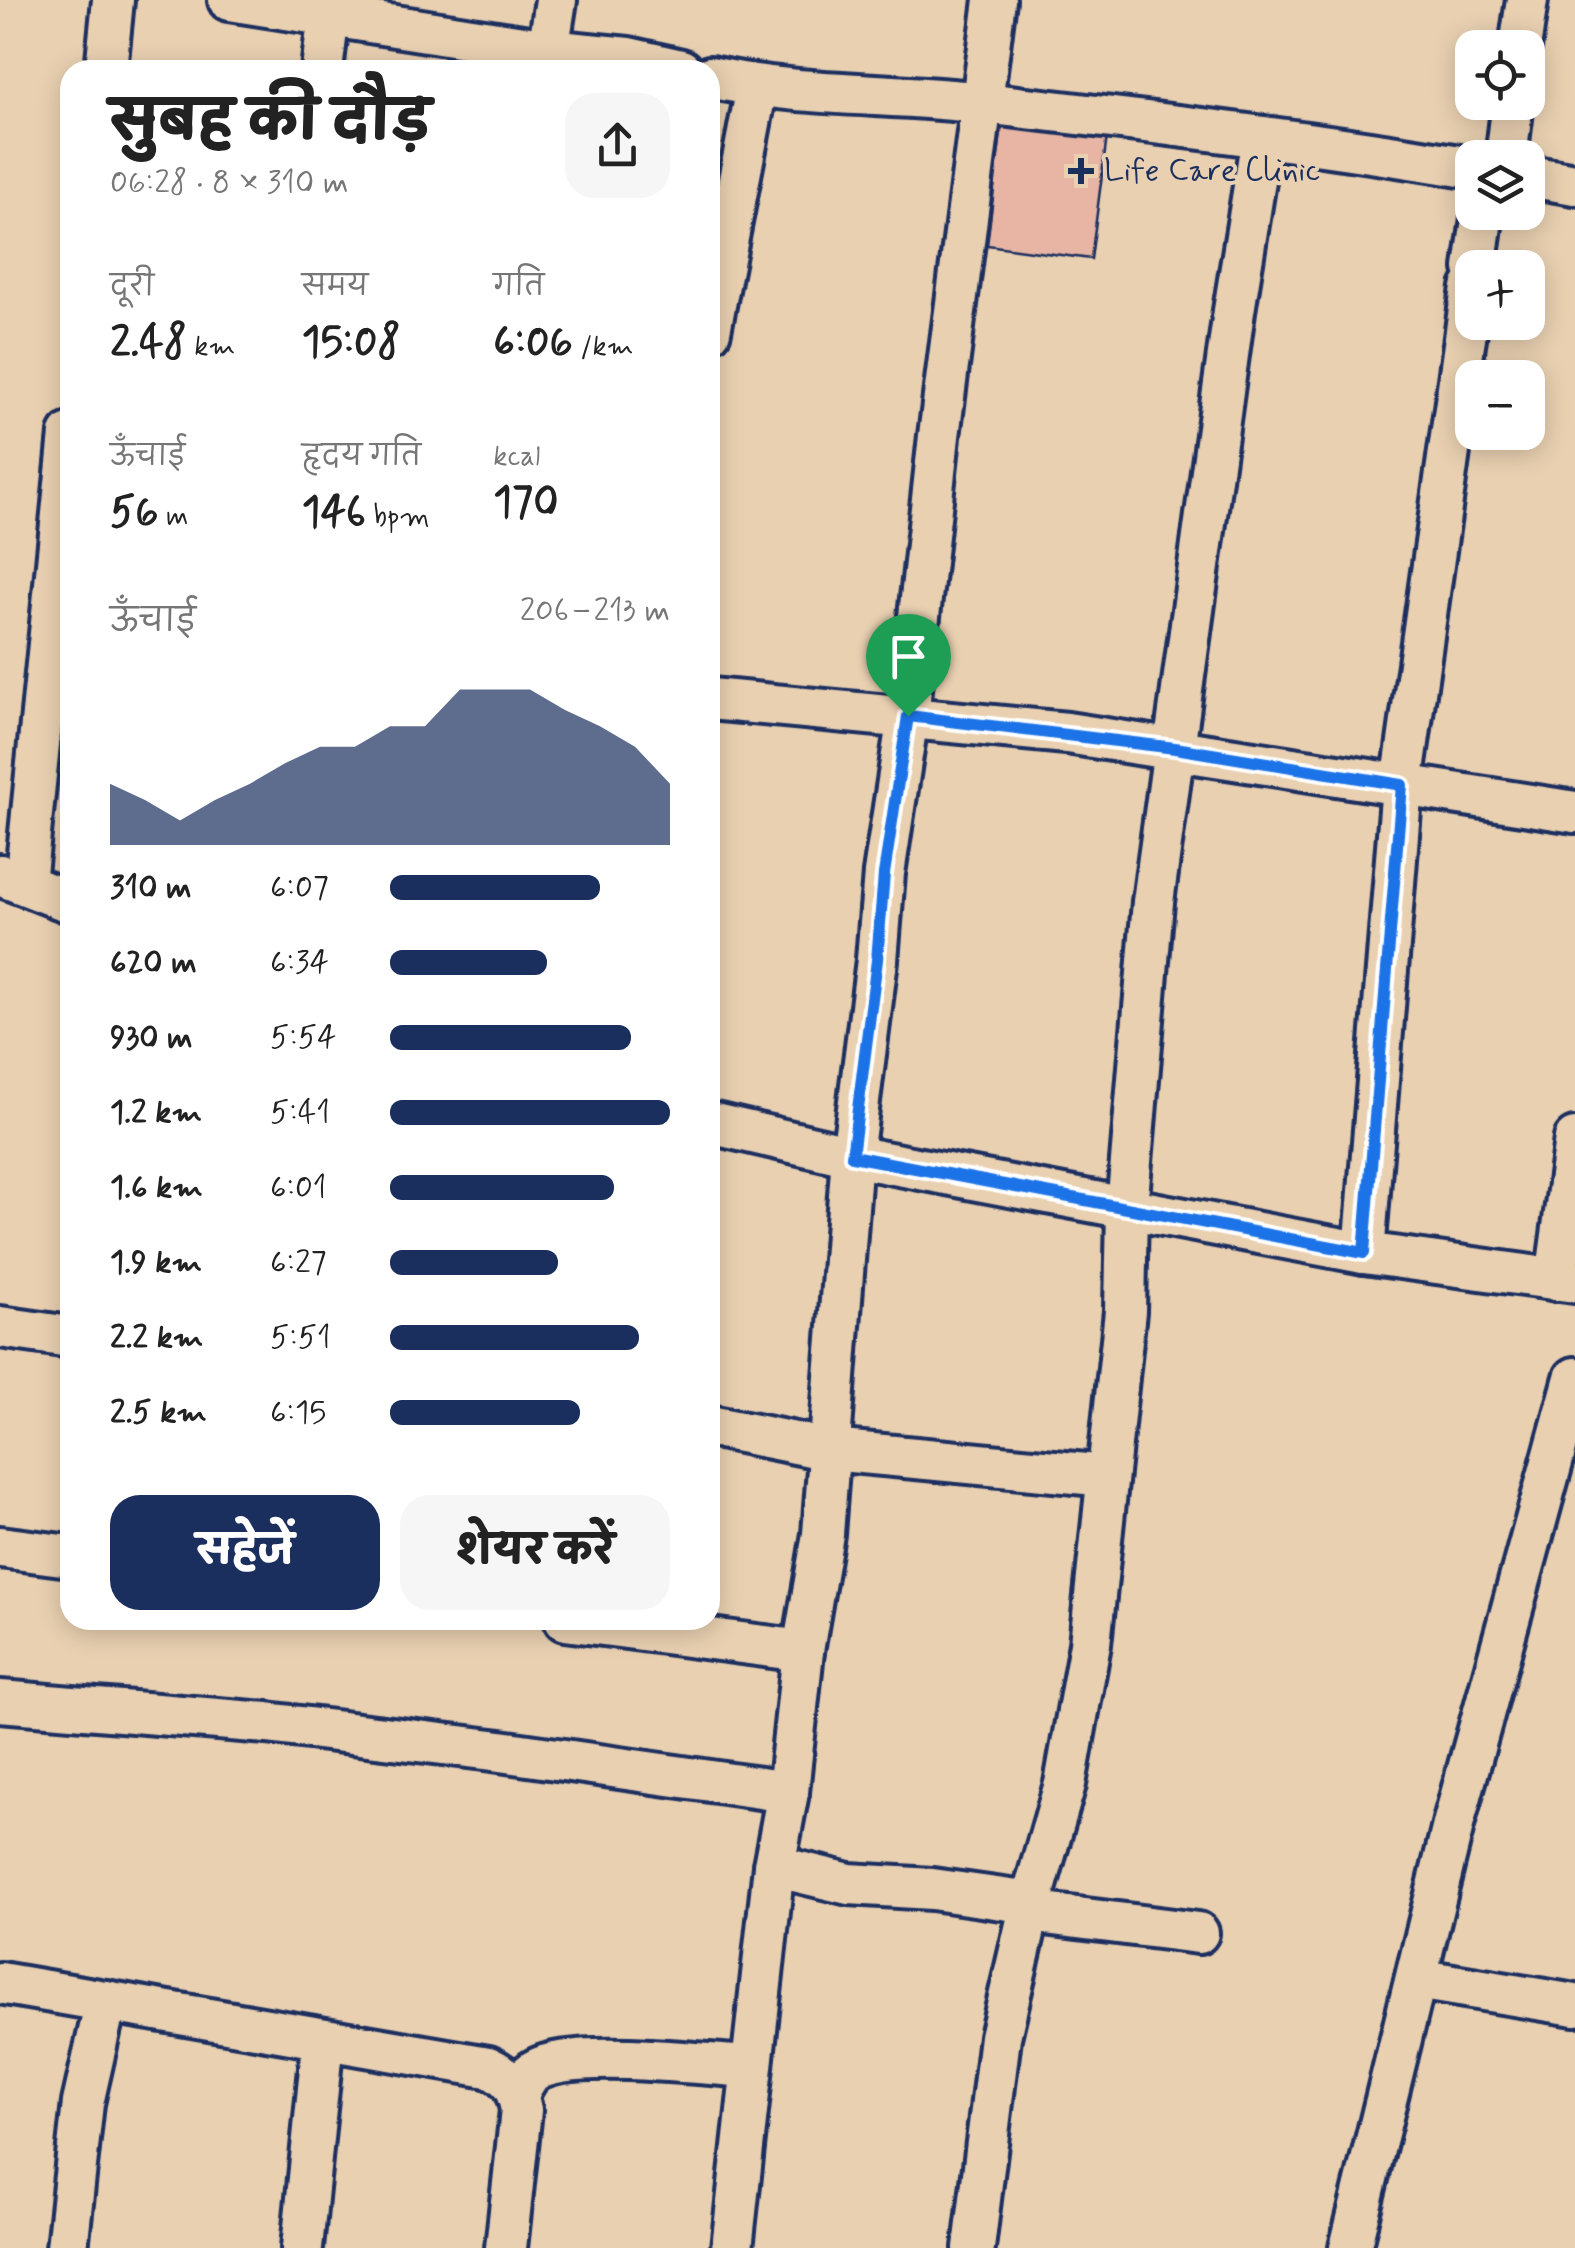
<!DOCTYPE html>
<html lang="hi">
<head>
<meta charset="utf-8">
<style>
	:root { --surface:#fff; --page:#f6f6f6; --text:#222; --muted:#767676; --accent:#1b2f5e }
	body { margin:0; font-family:Mynerve,"Playpen Sans Deva",sans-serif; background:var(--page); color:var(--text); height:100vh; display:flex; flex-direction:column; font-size:38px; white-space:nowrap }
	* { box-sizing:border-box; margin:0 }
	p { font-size:32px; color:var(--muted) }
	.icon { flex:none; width:55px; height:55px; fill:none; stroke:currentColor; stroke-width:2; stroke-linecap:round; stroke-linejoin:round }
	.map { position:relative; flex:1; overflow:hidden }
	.panel { position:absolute; left:60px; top:60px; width:660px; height:1570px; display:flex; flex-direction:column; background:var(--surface); border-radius:30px; box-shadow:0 5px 25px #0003 }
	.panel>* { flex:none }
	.tools { position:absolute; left:1455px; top:30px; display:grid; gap:20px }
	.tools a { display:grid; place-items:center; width:90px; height:90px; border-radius:20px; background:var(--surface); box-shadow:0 5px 25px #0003; font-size:50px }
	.pin { position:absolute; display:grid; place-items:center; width:85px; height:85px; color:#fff; margin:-102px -42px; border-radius:50% 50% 50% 0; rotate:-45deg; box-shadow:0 0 10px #0007 }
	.pin .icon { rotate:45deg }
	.round { display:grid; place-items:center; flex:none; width:105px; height:105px; border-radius:30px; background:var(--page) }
	.head { display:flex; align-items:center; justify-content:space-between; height:170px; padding:0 50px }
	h1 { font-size:55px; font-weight:800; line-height:75px }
	.stats { display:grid; grid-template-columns:repeat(3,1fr); gap:15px; height:170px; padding:10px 50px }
	.stats div { display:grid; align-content:center }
	.stats b { font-size:42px; font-weight:800 }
	.stats small { font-size:28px; font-weight:400 }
	.stats p { font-size:28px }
	.chart { height:280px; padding:20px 50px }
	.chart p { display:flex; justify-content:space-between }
	.chart svg { width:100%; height:180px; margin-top:10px; fill:var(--accent); opacity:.7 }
	.primary-button { display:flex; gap:20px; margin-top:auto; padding:20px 50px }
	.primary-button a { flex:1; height:115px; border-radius:30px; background:var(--accent); color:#fff; font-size:40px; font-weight:800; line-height:115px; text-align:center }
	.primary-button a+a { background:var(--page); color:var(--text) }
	ul { padding:0 50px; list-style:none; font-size:32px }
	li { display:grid; grid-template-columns:160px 120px 1fr; align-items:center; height:75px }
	li i { height:25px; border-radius:12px; background:var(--accent) }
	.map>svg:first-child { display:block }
</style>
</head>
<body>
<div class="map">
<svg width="1575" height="2248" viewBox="0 0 1575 2248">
	<rect width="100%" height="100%" fill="#e9d0b1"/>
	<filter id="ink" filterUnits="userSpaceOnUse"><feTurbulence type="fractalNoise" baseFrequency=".01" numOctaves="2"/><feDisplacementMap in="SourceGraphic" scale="20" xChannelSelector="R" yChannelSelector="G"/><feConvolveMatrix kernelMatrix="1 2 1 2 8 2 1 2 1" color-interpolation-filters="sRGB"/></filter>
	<g filter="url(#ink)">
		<polygon fill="#e8b5a4" stroke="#1b2f5e" stroke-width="2.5" points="1002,124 1107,136 1091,259 987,245"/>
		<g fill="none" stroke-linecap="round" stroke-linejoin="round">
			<defs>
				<g id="minor">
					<polyline points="229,0 548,50 628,58 681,70"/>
					<polyline points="1520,48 1527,0"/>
					<polyline points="106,70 113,0"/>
					<polyline points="322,70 329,14"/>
					<polyline points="545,70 556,0"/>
					<path d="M710,77c89,20 182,15 272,26 164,18 328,38 490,65"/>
					<polyline points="1506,158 1513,102"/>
					<polyline points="1528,176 1575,184"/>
					<polyline points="1475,268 1483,212"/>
					<polyline points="710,331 757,87"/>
					<polyline points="710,699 1067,733 1575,812"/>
					<polyline points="0,875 70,902"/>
					<polyline points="25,884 70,434"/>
					<polyline points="710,1123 852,1156 1364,1253 1575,1282"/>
					<polyline points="1364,1253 1402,785 1472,288"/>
					<polyline points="1556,1280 1575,1139"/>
					<polyline points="0,1327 70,1337"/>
					<polyline points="710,1426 830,1450 1107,1476"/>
					<polyline points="0,1547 70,1556"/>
					<polyline points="565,1620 803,1651"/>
					<polyline points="0,1701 267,1723 493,1750 788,1792"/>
					<polyline points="774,1866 849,1884 932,1889 1031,1903 1065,1784 1090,1644 1125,1311 1127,1209 1153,902 1234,311 1262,137"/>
					<polyline points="1029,1912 1198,1933"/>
					<polyline points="1416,1979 1575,2005"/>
					<path d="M0,1983l488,84c21,10 29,20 33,43l-15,138"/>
					<path d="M518,2093c4,-6 8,-15 13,-20 31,-27 175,-8 219,-6"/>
					<polyline points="67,2248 83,2103 106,2001"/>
					<polyline points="302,2248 323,2039"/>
					<polyline points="732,2248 774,1866 788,1792 803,1651 823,1534 852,1156 877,960 884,873 908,716 939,436 995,0"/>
					<polyline points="974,2248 1000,2037 1031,1903"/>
					<polyline points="1350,2248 1454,1821 1575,1378"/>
				</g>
			</defs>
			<use href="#minor" stroke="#1b2f5e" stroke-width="48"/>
			<use href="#minor" stroke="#e9d0b1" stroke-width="40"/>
		</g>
	</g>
	<g fill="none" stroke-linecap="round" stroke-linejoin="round" filter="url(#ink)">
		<defs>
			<polygon id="route" points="908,716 1175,748 1402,785 1364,1253 852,1156 877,960 884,874"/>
		</defs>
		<use href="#route" stroke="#fff" stroke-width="20"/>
		<use href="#route" stroke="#1a73e8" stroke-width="12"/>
	</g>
	<path fill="#1b2f5e" stroke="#e9d0b1" stroke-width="4" d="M1076 156h10v10h10v10h-10v10h-10v-10h-10v-10h10z"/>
	<g text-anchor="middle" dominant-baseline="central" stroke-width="8" stroke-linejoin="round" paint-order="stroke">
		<g font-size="32" fill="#1b2f5e" stroke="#e9d0b1" text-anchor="start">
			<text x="1104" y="171">Life Care Clinic</text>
		</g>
	</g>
</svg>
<div class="tools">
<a><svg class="icon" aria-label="locate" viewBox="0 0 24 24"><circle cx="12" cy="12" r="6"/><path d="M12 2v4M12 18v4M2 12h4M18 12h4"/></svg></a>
<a><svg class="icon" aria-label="layers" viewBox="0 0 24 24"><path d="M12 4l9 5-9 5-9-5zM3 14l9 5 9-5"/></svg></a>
<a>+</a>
<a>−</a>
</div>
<div class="pin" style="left:908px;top:716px;background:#1e9e55"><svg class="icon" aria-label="arrive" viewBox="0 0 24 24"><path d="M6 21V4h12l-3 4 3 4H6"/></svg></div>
<section class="panel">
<div class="head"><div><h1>सुबह की दौड़</h1><p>06:28 · 8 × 310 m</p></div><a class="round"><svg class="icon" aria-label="share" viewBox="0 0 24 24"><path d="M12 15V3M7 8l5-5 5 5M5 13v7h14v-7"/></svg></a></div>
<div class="stats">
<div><p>दूरी</p><b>2.48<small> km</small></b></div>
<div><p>समय</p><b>15:08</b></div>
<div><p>गति</p><b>6:06<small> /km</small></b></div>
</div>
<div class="stats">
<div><p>ऊँचाई</p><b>56<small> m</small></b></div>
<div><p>हृदय गति</p><b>146<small> bpm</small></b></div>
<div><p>kcal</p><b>170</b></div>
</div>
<div class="chart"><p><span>ऊँचाई</span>206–213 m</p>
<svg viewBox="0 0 160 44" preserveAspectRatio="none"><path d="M0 44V29L10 33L20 38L30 33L40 29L50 24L60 20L70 20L80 15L90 15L100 6L110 6L120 6L130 11L140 15L150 20L160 29V44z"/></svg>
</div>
<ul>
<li><b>310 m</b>6:07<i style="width:75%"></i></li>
<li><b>620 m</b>6:34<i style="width:56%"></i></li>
<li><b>930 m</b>5:54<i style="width:86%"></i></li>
<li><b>1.2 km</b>5:41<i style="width:100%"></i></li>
<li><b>1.6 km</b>6:01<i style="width:80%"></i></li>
<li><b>1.9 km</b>6:27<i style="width:60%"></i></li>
<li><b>2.2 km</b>5:51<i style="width:89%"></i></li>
<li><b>2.5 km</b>6:15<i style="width:68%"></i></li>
</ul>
<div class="primary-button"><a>सहेजें</a><a>शेयर करें</a></div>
</section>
</div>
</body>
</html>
